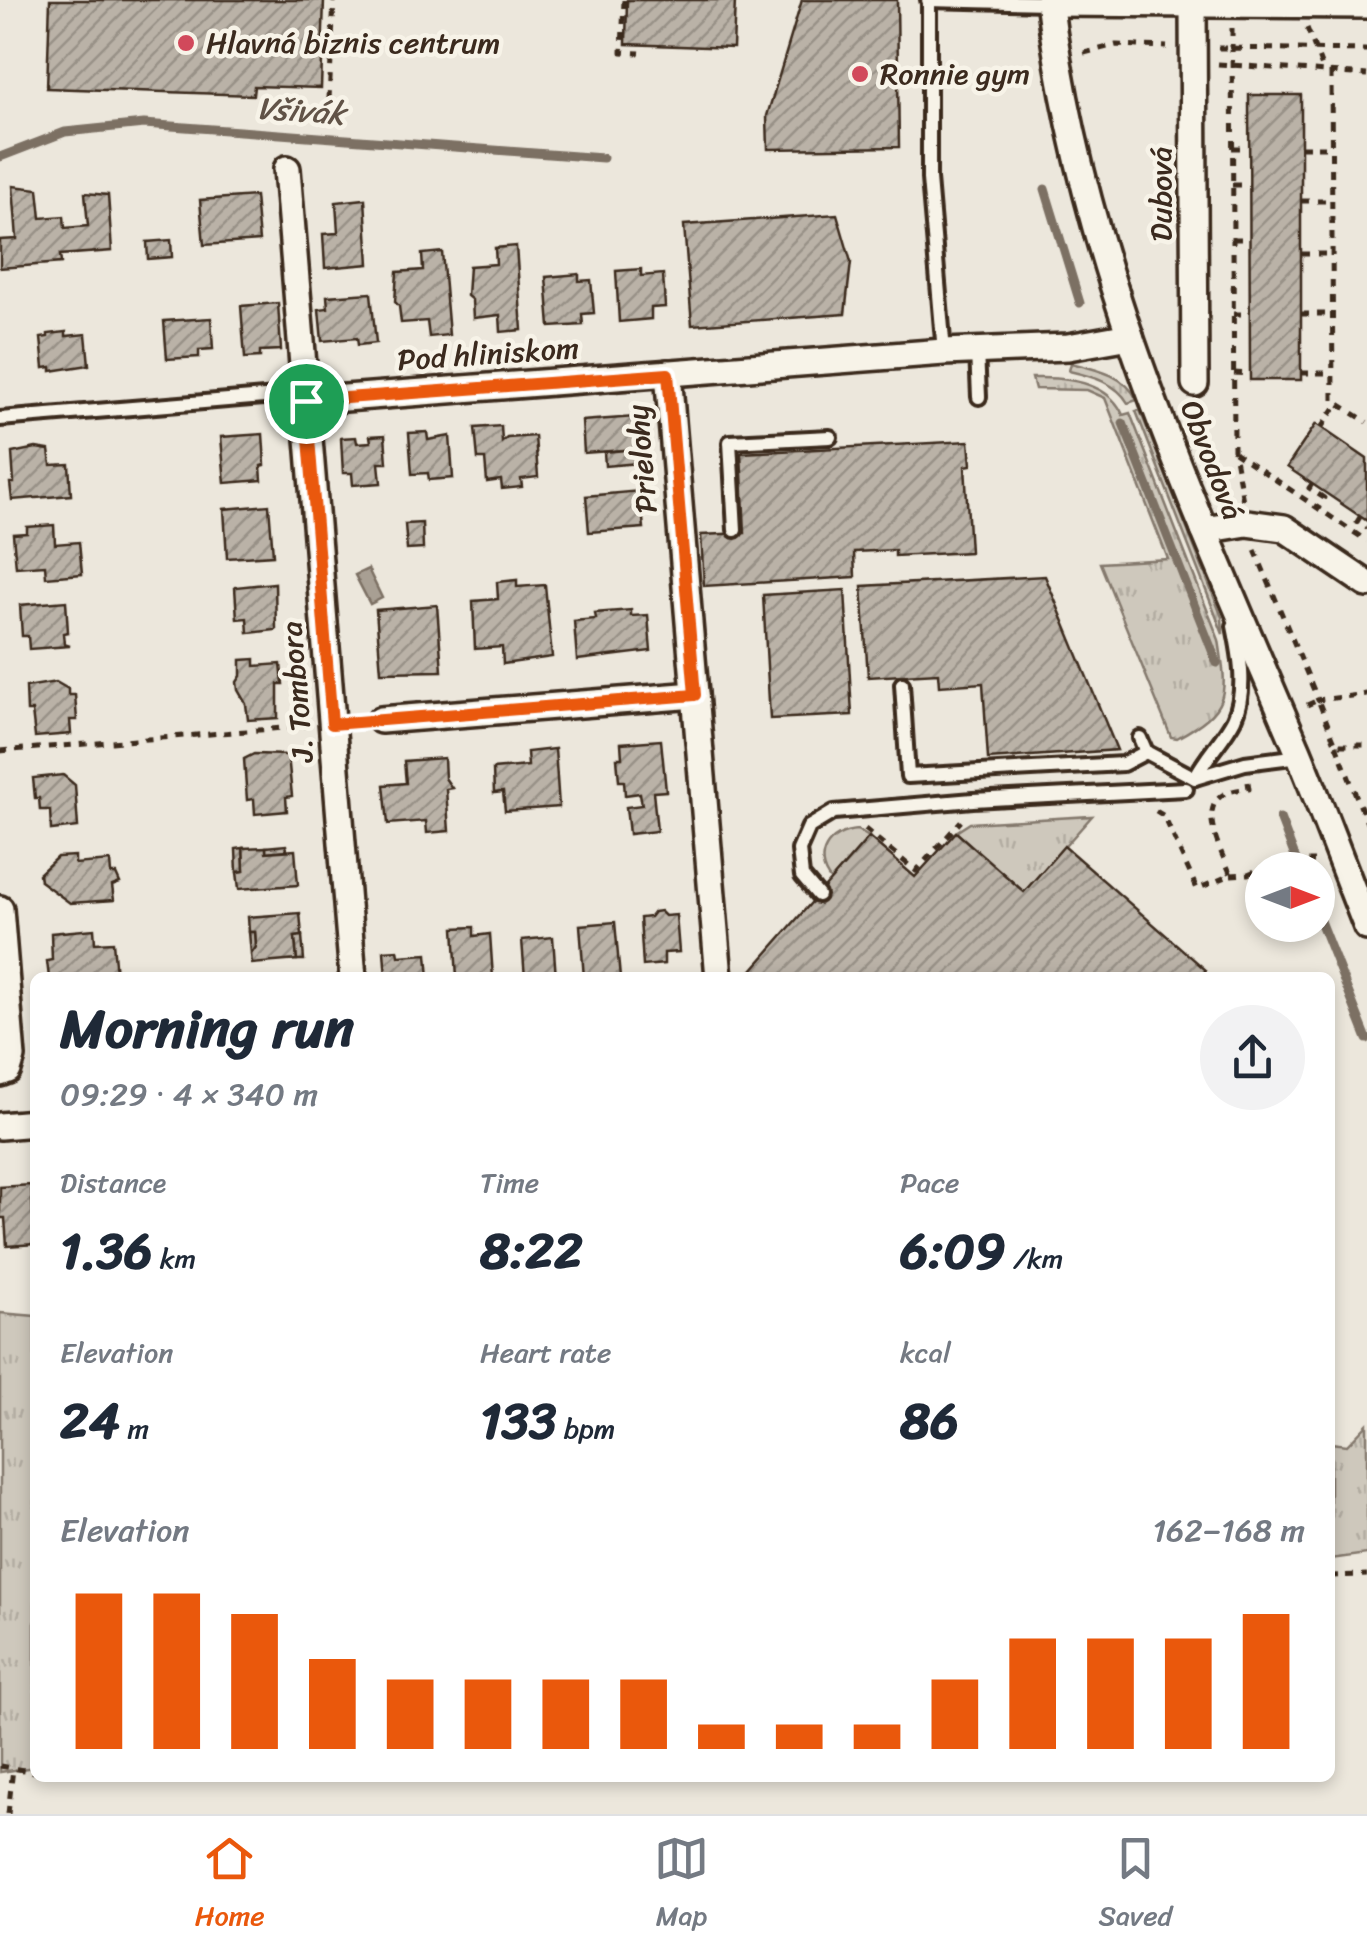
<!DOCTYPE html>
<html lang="en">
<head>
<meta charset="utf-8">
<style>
	:root { --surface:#fff; --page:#f2f2f3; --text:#1f2937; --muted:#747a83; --line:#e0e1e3; --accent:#ea580c }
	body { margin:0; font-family:Sriracha,sans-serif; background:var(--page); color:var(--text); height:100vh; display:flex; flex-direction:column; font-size:38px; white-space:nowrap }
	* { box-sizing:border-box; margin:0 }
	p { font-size:32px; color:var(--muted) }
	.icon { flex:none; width:55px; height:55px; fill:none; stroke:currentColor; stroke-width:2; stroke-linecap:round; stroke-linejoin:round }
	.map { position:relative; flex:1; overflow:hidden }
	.details { position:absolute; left:30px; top:972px; width:1305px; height:810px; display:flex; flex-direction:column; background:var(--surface); border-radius:15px; box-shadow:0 5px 15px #0003 }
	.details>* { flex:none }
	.needle { width:65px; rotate:90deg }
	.buttons { position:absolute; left:1245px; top:852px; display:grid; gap:20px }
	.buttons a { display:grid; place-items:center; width:90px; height:90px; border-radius:50%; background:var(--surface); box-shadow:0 5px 15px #0003; font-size:50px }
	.pin { position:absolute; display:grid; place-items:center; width:85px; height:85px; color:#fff; margin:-42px; border:5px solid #fff; border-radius:50%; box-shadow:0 2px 10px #0007 }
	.round { display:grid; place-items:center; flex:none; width:105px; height:105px; border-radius:52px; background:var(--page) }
	.head { display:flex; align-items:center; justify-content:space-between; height:170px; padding:0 30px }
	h1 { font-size:55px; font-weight:800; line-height:75px }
	.stats { display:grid; grid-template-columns:repeat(3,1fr); gap:15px; height:170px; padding:10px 30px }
	.stats div { display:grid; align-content:center }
	.stats b { font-size:50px; font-weight:800 }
	.stats small { font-size:28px; font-weight:400 }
	.stats p { font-size:28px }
	.chart { height:280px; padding:20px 30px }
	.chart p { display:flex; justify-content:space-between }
	.chart svg { width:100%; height:180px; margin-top:10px; stroke:var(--accent); stroke-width:6 }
	.tabs { display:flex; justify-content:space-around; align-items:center; height:140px; border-top:2px solid var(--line); background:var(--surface); font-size:28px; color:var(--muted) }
	.tabs a { display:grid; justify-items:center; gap:5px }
	.tabs .on { color:var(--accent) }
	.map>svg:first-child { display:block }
</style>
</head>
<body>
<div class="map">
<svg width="1367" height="1814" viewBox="0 0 1367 1814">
	<defs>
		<pattern id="grass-tufts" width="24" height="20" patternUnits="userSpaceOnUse" patternTransform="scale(2.5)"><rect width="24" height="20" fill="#cec8bc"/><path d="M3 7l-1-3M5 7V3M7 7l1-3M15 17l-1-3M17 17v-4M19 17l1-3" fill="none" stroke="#b2aca1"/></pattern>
		<pattern id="building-hatch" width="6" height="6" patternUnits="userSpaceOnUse" patternTransform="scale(2.5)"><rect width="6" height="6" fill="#bab2a7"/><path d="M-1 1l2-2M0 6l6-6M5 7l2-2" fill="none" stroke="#989187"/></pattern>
	</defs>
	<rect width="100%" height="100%" fill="#ece7dc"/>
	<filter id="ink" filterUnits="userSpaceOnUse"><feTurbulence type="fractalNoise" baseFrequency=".01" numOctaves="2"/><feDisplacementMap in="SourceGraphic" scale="20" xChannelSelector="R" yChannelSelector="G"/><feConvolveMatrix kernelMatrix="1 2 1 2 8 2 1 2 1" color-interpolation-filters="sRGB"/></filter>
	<g filter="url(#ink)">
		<g fill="url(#grass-tufts)" stroke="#84796d" stroke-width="2.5">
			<path d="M1071,363c24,6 55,12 66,37l-9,3c-11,-20 -37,-27 -59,-32z"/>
			<path d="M1032,378c33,-1 77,3 91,37l7,-2 89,227c9,57 10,69 -42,98l-6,-1 -71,-174 68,-4 -63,-161 -18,-8 -52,-1z"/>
			<polygon points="1140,410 1222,617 1223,634 1136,411"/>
			<polygon points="1092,816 1024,892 956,832 970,823"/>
			<path d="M857,830l12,7 -38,44c-20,-24 -2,-49 26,-51z"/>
			<polygon points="0,1313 35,1316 35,1767 0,1772"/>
			<polygon points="1367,1424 1367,1554 1330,1559 1330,1443 1347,1445"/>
		</g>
		<polygon fill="#a89f93" stroke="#7c7064" stroke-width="2.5" points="368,569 382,598 370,604 355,575"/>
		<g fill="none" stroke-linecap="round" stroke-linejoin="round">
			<g stroke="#7c7064" stroke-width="9">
				<polyline points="0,157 65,132 144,124 603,158"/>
				<polyline points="1045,189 1080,303"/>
				<polyline points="1123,423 1217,663"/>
				<polyline points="1280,818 1300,870"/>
				<polyline points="1318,916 1367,1039"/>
			</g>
		</g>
		<g fill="url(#building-hatch)" stroke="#3b2a1e" stroke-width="2.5">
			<polygon points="50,0 324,0 321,88 254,86 253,95 47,88"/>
			<polygon points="627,0 735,0 733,48 626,44"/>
			<polygon points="802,0 897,0 899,147 768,149 767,116"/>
			<polygon points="1249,95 1301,95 1301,380 1250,380"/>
			<polygon points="13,186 38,189 41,218 64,216 65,228 88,226 85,193 108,195 112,251 60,255 61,263 0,268 0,240 17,239"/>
			<polygon points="255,196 259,241 204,245 200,200"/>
			<polygon points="365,199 369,264 325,268 323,234 338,233 336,202"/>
			<polygon points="837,214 851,262 845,314 692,325 684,225"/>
			<polygon points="171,240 172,257 148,259 147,242"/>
			<polygon points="516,246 522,330 501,332 500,315 473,318 472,300 467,296 469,266 496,264 495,248"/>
			<polygon points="442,252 449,335 429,337 427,321 401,323 399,306 395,302 397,272 423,270 422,254"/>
			<polygon points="641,269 641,276 663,274 665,307 651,308 651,319 619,322 616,271"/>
			<polygon points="579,274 579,281 591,280 594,313 582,314 583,325 550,327 546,277"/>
			<polygon points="371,293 376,343 358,345 357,338 322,341 319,309 328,308 327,296"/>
			<polygon points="278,303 281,350 260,351 260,357 245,358 241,306"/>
			<polygon points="211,318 213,349 199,350 199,357 167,359 164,321"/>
			<polygon points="66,332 66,336 86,334 89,365 51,371 51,367 44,368 41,338 48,337 48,334"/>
			<polygon points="635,417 637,449 584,453 582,421"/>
			<polygon points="1316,424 1367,459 1367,521 1287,467"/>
			<polygon points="501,426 502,442 507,438 535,436 538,477 521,479 522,487 502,489 501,480 487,482 485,459 478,459 475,428"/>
			<polygon points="427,432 428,440 450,436 453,478 429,480 428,473 412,474 409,433"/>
			<polygon points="263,434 265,465 261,466 262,480 225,483 221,437"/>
			<polygon points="385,435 387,463 379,463 381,483 353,485 352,473 343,473 341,438 356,437 357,443 371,442 370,436"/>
			<polygon points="969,441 971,465 965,466 970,552 895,556 895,550 854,552 855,577 704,586 701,535 745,533 741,453"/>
			<polygon points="36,448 49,450 51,465 69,464 71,495 12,500 10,483 14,483 12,453"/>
			<polygon points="637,449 638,463 605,466 604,452"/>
			<polygon points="640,491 644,528 589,532 586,496"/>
			<polygon points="269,505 273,555 227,558 224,509"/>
			<polygon points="422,523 423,549 407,550 405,524"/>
			<polygon points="54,525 55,544 79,542 82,574 46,577 45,565 16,567 13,534 27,533 27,527"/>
			<polygon points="1045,576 1117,750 988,759 983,683 939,686 938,673 868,677 862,586"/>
			<polygon points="517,580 517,587 545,585 552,657 503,664 502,647 475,649 473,601 498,599 497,582"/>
			<polygon points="275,583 276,630 248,633 247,618 237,619 235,587"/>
			<polygon points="845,590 852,715 770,719 763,595"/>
			<polygon points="66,601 68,632 63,633 64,644 70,646 29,649 28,636 22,636 20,605"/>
			<polygon points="437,605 442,671 381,672 376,610"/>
			<polygon points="631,610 631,616 648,615 651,651 577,660 574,621 596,619 595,613"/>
			<polygon points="255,659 255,666 281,664 283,684 278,684 278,718 248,720 246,704 238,690 237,682 241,676 241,660"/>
			<polygon points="56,682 68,689 68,695 75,695 77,720 70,720 71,734 35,737 32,711 27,711 26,687"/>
			<polygon points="661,740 666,791 653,792 657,831 629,834 626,807 642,805 640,793 625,795 624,781 619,781 617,758 622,758 621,743"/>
			<polygon points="555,749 559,807 505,811 503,792 494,793 493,769 528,766 527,752"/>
			<polygon points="254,754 288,755 292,796 286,797 287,811 255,814 254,799 247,800 244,759"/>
			<polygon points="444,758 445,778 452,788 446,789 449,831 427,833 426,821 388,824 384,785 406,783 404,761"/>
			<polygon points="63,775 75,785 78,827 51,830 50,810 40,810 39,798 35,798 33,778"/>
			<polygon points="956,832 1024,892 1064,846 1206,970 1199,978 745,978 869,837 915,877"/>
			<polygon points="286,845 287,850 266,852 266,847"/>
			<polygon points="266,847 266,852 295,850 298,885 239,889 237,872 244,871 243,848"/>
			<polygon points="243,848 244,871 237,872 236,849"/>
			<polygon points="75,856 75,864 110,861 111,874 116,874 120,883 112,886 114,900 70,903 40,881 39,874 57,857"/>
			<polygon points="660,911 665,916 676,915 679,952 664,953 664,964 643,966 640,918 650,917 654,912"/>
			<polygon points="300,913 302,936 295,937 297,960 252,964 251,954 256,947 255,932 249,932 248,917"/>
			<polygon points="615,922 620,978 584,978 580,925"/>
			<polygon points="474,927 474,936 490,934 493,978 457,978 454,928"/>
			<polygon points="94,929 95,943 113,942 116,975 49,978 47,961 52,960 51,933"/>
			<polygon points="249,932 255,932 256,947 251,954"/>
			<polygon points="302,936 304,960 297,960 295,937"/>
			<polygon points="553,937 556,978 525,978 522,940"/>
			<polygon points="398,950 399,956 427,954 429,978 386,978 384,951"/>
			<polygon points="31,1185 35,1244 7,1246 5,1218 0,1218 0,1187"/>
		</g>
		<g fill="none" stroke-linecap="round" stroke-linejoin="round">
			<defs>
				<g id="lane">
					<polyline points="928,0 1049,3"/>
					<polyline points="929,0 929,179 944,352"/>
					<polyline points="977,351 979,397"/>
					<polyline points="0,419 288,395 306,401"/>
					<polyline points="735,530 730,442 830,437"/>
					<polyline points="902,684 908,776 1123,764 1146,752"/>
					<polyline points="1140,738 1146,752 1195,778 1245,763 1300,756"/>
					<path d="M1195,778c11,-22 29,-39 39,-59 13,-28 6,-64 0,-93"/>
					<polyline points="818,895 802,876 799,850 809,827 834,812 973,800 1186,789"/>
				</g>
				<g id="street">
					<path d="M1049,0c32,265 146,508 249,751 24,58 46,118 69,176"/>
					<polyline points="1049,3 1367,5"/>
					<polyline points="1193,5 1195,383"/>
					<polyline points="287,169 353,978"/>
					<polyline points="668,373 719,978"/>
					<polyline points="306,401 944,352 1068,347 1130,336"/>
					<polyline points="1204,530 1247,523 1284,528 1367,584"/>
					<polyline points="381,720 695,695"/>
					<polyline points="0,909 12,1057 8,1070 0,1073"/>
					<polyline points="0,1126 35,1123"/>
				</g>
			</defs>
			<use href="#lane" stroke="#3b2a1e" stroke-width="20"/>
			<use href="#street" stroke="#3b2a1e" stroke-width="32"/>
			<g stroke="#3b2a1e" stroke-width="5" stroke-dasharray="8 8" stroke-linecap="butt">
				<polyline points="624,0 622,52 640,53"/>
				<polyline points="1232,28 1234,452 1243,501"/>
				<polyline points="1307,28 1324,72"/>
				<polyline points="1218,48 1367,50"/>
				<polyline points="1084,53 1116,45 1167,47"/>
				<polyline points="1218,64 1367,75"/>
				<polyline points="1331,72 1333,400 1367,422"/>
				<polyline points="329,99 334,0"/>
				<polyline points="1301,147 1332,147"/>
				<polyline points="1232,148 1249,148"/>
				<polyline points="1232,185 1249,185"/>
				<polyline points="1301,201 1332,201"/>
				<polyline points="1233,239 1249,239"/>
				<polyline points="1301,254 1332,254"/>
				<polyline points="1233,314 1249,314"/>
				<polyline points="1301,314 1333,314"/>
				<polyline points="1234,373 1250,374"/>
				<polyline points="1301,373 1333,373"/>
				<polyline points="1321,428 1338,403"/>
				<polyline points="1234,452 1367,541"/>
				<polyline points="1312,484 1309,488 1324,498 1318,508"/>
				<polyline points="1360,517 1357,522 1367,528"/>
				<polyline points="1255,550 1318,700 1367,694"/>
				<polyline points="1307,705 1318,700 1336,745 1367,745"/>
				<polyline points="1336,745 1367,823"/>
				<polyline points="0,751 308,726"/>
				<path d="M1156,811l8,5 33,73 34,-14c-14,-33 -43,-85 18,-86l-1,-7"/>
				<polyline points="865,829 916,871 961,821"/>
				<polyline points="1231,875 1248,874 1279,861 1314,861"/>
				<polyline points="1330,1576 1367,1575"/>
				<polyline points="0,1766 35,1772"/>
				<polyline points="8,1814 13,1768"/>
			</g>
			<use href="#lane" stroke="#f7f3e8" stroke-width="12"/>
			<use href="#street" stroke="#f7f3e8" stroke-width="25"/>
		</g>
	</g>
	<g fill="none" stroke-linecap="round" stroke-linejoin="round" filter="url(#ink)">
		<defs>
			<polygon id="route" points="668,374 695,695 332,724 306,401"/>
		</defs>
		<use href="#route" stroke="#fff" stroke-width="20"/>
		<use href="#route" stroke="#ea580c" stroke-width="12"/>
	</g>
	<g fill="#d1495b" stroke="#f7f3e8" stroke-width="4">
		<circle cx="186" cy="43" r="10"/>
		<circle cx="860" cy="74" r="10"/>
	</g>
	<g text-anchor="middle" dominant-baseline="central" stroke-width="9" stroke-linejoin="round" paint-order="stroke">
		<g font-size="30" fill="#3b2a1e" stroke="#f7f3e8" text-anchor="start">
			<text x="206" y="43">Hlavná biznis centrum</text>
			<text x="880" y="74">Ronnie gym</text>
		</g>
		<g font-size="30" fill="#3b2a1e" stroke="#f7f3e8">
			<text transform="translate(1161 194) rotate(-90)">Dubová</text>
			<text transform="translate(488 354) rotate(-4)">Pod hliniskom</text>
			<text transform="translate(642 459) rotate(-95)">Prielohy</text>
			<text transform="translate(1212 460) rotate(69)">Obvodová</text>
			<text transform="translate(297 692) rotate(-95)">J. Tombora</text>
		</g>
		<g font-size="32" font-style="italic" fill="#615347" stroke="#f7f3e8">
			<text transform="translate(301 111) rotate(4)">Všivák</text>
		</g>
	</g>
</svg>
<div class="buttons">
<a><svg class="needle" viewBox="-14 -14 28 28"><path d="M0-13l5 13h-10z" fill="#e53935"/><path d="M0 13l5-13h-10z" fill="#747a83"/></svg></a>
</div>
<div class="pin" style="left:306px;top:401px;background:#1e9e55"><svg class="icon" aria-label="arrive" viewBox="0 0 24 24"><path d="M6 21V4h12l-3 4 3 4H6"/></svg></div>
<section class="details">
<div class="head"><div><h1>Morning run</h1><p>09:29 · 4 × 340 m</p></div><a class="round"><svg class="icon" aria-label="share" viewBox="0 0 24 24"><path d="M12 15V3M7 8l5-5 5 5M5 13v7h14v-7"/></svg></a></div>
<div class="stats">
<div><p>Distance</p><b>1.36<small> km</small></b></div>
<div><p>Time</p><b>8:22</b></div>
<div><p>Pace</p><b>6:09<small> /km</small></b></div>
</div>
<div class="stats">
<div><p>Elevation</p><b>24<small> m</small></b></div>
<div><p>Heart rate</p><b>133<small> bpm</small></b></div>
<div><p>kcal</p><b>86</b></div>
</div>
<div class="chart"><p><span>Elevation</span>162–168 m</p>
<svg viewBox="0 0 160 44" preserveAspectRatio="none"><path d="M5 44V6M15 44V6M25 44V11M35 44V22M45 44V27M55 44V27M65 44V27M75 44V27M85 44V38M95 44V38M105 44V38M115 44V27M125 44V17M135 44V17M145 44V17M155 44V11"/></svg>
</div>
</section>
</div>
<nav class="tabs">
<a class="on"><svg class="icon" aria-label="home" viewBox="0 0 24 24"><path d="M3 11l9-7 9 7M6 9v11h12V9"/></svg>Home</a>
<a><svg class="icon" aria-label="map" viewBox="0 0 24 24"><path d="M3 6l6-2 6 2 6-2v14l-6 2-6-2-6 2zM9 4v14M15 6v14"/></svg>Map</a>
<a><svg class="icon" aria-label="saved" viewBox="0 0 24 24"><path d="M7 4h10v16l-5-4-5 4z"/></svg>Saved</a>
</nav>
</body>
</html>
